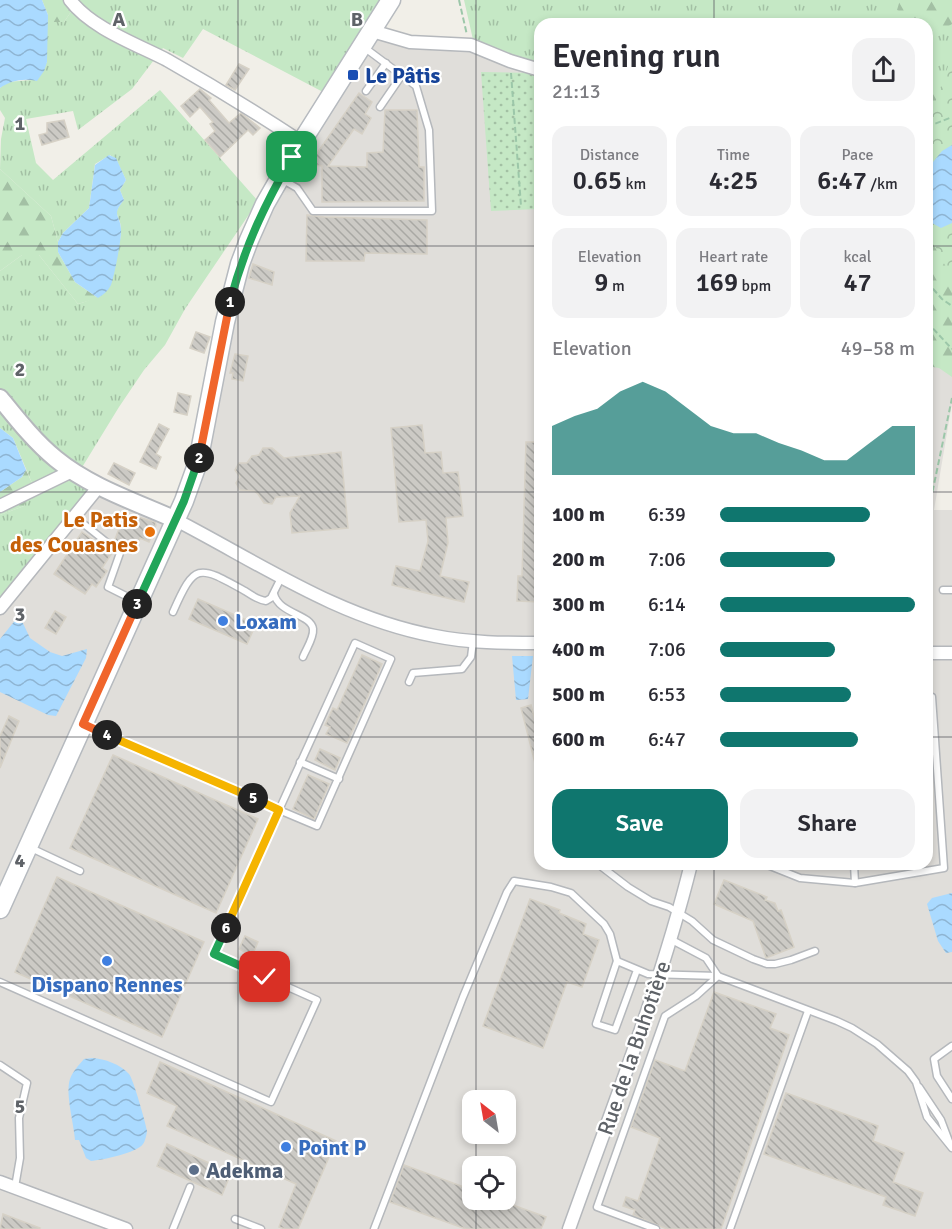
<!DOCTYPE html>
<html lang="en">
<head>
<meta charset="utf-8">
<style>
	:root { --surface:#fff; --page:#f2f2f3; --text:#2b2b33; --muted:#7c7c81; --accent:#0f766e }
	body { margin:0; font-family:Signika,sans-serif; background:var(--page); color:var(--text); height:100vh; display:flex; flex-direction:column; font-size:22px; white-space:nowrap }
	* { box-sizing:border-box; margin:0 }
	p { font-size:20px; color:var(--muted) }
	.icon { flex:none; width:33px; height:33px; fill:none; stroke:currentColor; stroke-width:2; stroke-linecap:round; stroke-linejoin:round }
	.map { position:relative; flex:1; overflow:hidden }
	.drawer { position:absolute; left:534px; top:18px; width:399px; height:852px; display:flex; flex-direction:column; background:var(--surface); border-radius:18px; box-shadow:0 3px 9px #0003 }
	.drawer>* { flex:none }
	.needle { width:39px; rotate:329deg }
	.tools { position:absolute; left:462px; top:1090px; display:grid; gap:12px }
	.tools a { display:grid; place-items:center; width:54px; height:54px; border-radius:12px; background:var(--surface); box-shadow:0 3px 9px #0003; font-size:30px }
	.pin { position:absolute; display:grid; place-items:center; width:51px; height:51px; color:#fff; margin:-26px; border-radius:12px; box-shadow:0 3px 9px #0006 }
	.km { position:absolute; width:30px; height:30px; margin:-15px; border-radius:50%; background:#222; color:#fff; font-size:16px; line-height:30px; text-align:center }
	.round { display:grid; place-items:center; flex:none; width:63px; height:63px; border-radius:18px; background:var(--page) }
	.headline { display:flex; align-items:center; justify-content:space-between; height:102px; padding:0 18px }
	h1 { font-size:33px; font-weight:600; line-height:45px }
	.metrics { display:grid; grid-template-columns:repeat(3,1fr); gap:9px; height:102px; padding:6px 18px }
	.metrics div { display:grid; align-content:center; border-radius:15px; background:var(--page); text-align:center }
	.metrics b { font-size:26px; font-weight:600 }
	.metrics small { font-size:16px; font-weight:400 }
	.metrics p { font-size:16px }
	.chart { height:168px; padding:12px 18px }
	.chart p { display:flex; justify-content:space-between }
	.chart svg { width:100%; height:108px; margin-top:6px; fill:var(--accent); opacity:.7 }
	.primary-button { display:flex; gap:12px; margin-top:auto; padding:12px 18px }
	.primary-button a { flex:1; height:69px; border-radius:18px; background:var(--accent); color:#fff; font-size:24px; font-weight:600; line-height:69px; text-align:center }
	.primary-button a+a { background:var(--page); color:var(--text) }
	ul { padding:0 18px; list-style:none; font-size:20px }
	li { display:grid; grid-template-columns:96px 72px 1fr; align-items:center; height:45px }
	li i { height:15px; border-radius:8px; background:var(--accent) }
	.map>svg:first-child { display:block }
</style>
</head>
<body>
<div class="map">
<svg width="952" height="1229" viewBox="0 0 952 1229">
	<defs>
		<pattern id="grass-tufts" width="24" height="20" patternUnits="userSpaceOnUse" patternTransform="scale(1.5)"><rect width="24" height="20" fill="#c5e8c5"/><path d="M3 7l-1-3M5 7V3M7 7l1-3M15 17l-1-3M17 17v-4M19 17l1-3" fill="none" stroke="#a3c0a4"/></pattern>
		<pattern id="forest-firs" width="22" height="20" patternUnits="userSpaceOnUse" patternTransform="scale(1.5)"><rect width="22" height="20" fill="#c5e8c5"/><path d="M5 1l3.5 6h-7zM16 11l3.5 6h-7z" fill="#a3c0a4"/></pattern>
		<pattern id="park-crowns" width="20" height="18" patternUnits="userSpaceOnUse" patternTransform="scale(1.5)"><rect width="20" height="18" fill="#c5e8c5"/><path d="M2 6a3 3 0 1 1 6 0M12 15a3 3 0 1 1 6 0" fill="none" stroke="#a3c0a4"/></pattern>
		<pattern id="garden-dots" width="8" height="8" patternUnits="userSpaceOnUse" patternTransform="scale(1.5)"><rect width="8" height="8" fill="#c5e8c5"/><path d="M2 2h.1M6 6h.1" fill="none" stroke="#a3c0a4" stroke-width="1.8" stroke-linecap="round"/></pattern>
		<pattern id="water-waves" width="16" height="10" patternUnits="userSpaceOnUse" patternTransform="scale(1.5)"><rect width="16" height="10" fill="#aadaff"/><path d="M0 5q4-4 8 0t8 0" fill="none" stroke="#8eb4d2"/></pattern>
		<pattern id="building-back-hatch" width="6" height="6" patternUnits="userSpaceOnUse" patternTransform="scale(1.5)"><rect width="6" height="6" fill="#cccac5"/><path d="M-1 5l2 2M0 0l6 6M5-1l2 2" fill="none" stroke="#a9a8a4"/></pattern>
	</defs>
	<rect width="100%" height="100%" fill="#f1efe8"/>
	<path fill="#e0deda" fill-rule="evenodd" d="M376,35l94,15 70,23v791h387v-568l25,1v106l-18,107h18v719h-952v-617l96,-124 80,32 18,-19 16,-48 9,-68 15,-76 36,-103zM472,1101h34v33h-34zM472,1167h34v33h-34z"/>
	<g fill="url(#grass-tufts)">
		<path d="M79,0h305l-61,92 -120,-63 -20,29 -20,-10 -31,41 -54,41 -5,-19 -47,8 10,44 17,17 107,-90 98,111 -73,108 -20,36 -21,25 -25,37 -38,62 15,19 -96,124v-97l24,-9 8,-23 -19,-45 -13,-10v-157l22,-16h17l39,49c31,-10 32,-15 38,-46 2,-9 5,-19 5,-28 0,-16 -11,-14 3,-30l-4,-10 6,-10 -10,-21 -6,-4 -15,9 -6,44 -26,25 -5,9 -7,-26 -51,-47 1,-30 4,-21 -5,-8v-22l7,-6 25,-2 15,-18v-40h17z"/>
		<polygon points="464,0 952,0 952,99 927,103 927,24 540,24 540,64 474,44"/>
	</g>
	<g fill="url(#forest-firs)">
		<polygon points="42,0 79,0 64,22 47,22 48,15"/>
		<polygon points="900,0 952,0 952,24 937,33 927,27 927,24 922,24 897,10"/>
		<polygon points="952,78 952,377 939,368 927,366 927,88"/>
		<polygon points="0,169 51,216 58,242 58,252 75,282 98,298 78,304 39,255 22,255 0,271"/>
		<polygon points="26,470 32,483 24,506 0,515 0,492 22,477"/>
	</g>
	<polygon fill="url(#park-crowns)" points="952,55 952,279 927,230 927,126"/>
	<polygon fill="url(#garden-dots)" points="481,72 540,73 540,209 491,211"/>
	<g fill="url(#water-waves)">
		<path d="M0,0h42l6,15 -1,47 -3,9 -7,10c-13,-3 -26,-1 -37,7z"/>
		<polygon points="952,145 952,223 941,228 932,223 929,201 932,194 928,174 929,167 942,151"/>
		<path d="M109,155l7,3 10,22 -6,10 4,10c-13,16 -4,14 -3,29 1,9 -7,48 -10,56 -3,6 -8,10 -13,13l-23,-16 -17,-30v-10l5,-9 26,-25 6,-43z"/>
		<polygon points="0,428 13,438 26,470 22,477 0,492"/>
		<polygon points="20,617 30,638 50,652 62,656 87,649 86,658 56,716 48,715 0,692 0,639 17,618"/>
		<polygon points="512,656 533,656 528,699 516,700"/>
		<polygon points="952,893 952,952 946,953 938,941 927,904 932,898"/>
		<path d="M92,1058c13,1 28,6 37,16 4,4 17,50 18,57 0,2 -2,11 -4,13 -6,9 -41,16 -52,17l-5,-3 -7,-18h-4c-1,-16 -10,-47 -5,-61 3,-8 9,-14 14,-20z"/>
	</g>
	<g fill="url(#building-back-hatch)" stroke="#d6d1c6" stroke-width="1.5">
		<polygon points="239,64 249,69 235,90 226,85"/>
		<polygon points="200,89 211,98 209,100 229,123 241,113 260,128 253,135 248,130 220,157 205,140 215,131 210,124 213,122 200,107 190,117 181,106"/>
		<polygon points="359,93 372,102 365,114 371,118 362,134 354,129 328,166 367,167 367,153 383,152 385,110 417,110 419,167 424,167 424,201 322,202 322,166 315,165 315,156"/>
		<polygon points="64,120 69,137 42,145 39,135 47,133 47,123"/>
		<polygon points="307,215 324,217 427,220 427,254 365,253 364,261 306,261"/>
		<polygon points="253,264 274,272 272,285 249,278"/>
		<polygon points="196,332 210,337 204,353 190,348"/>
		<polygon points="235,354 248,356 243,381 232,379 233,373 230,373"/>
		<polygon points="178,393 191,396 187,415 174,412"/>
		<polygon points="159,424 169,429 156,454 161,457 156,469 140,462"/>
		<polygon points="422,425 425,453 441,452 443,473 458,472 463,516 446,518 448,543 440,576 469,582 464,602 392,585 396,566 420,571 428,541 426,520 399,522 391,428"/>
		<polygon points="526,442 540,442 540,602 517,601 518,576 522,576"/>
		<polygon points="263,448 272,448 284,458 341,452 348,528 292,533 290,513 300,496 276,497 272,504 264,503 258,494 254,491 240,490 236,483 240,477 235,470 239,463 247,463 252,456 259,455"/>
		<polygon points="114,463 135,473 129,485 108,474"/>
		<polygon points="125,513 155,522 156,525 149,542 140,538 139,541 136,540 134,543 130,541 126,549 114,542"/>
		<polygon points="82,532 112,553 102,568 107,571 102,578 96,587 92,584 85,594 54,574"/>
		<polygon points="198,599 256,624 247,644 189,619"/>
		<polygon points="55,611 66,617 56,634 45,628"/>
		<polygon points="362,655 382,664 347,743 326,734 330,727 325,725 333,708 337,710"/>
		<polygon points="531,705 540,741 540,771 537,771 521,708"/>
		<polygon points="9,716 19,721 0,768 0,736"/>
		<polygon points="320,749 340,758 335,770 315,760"/>
		<polygon points="113,755 258,819 216,913 70,848"/>
		<polygon points="308,775 329,784 314,819 293,809"/>
		<polygon points="57,877 204,942 162,1037 15,972"/>
		<polygon points="724,880 767,897 765,900 775,903 778,911 781,910 794,947 766,958 753,921 714,904"/>
		<polygon points="530,899 560,910 559,913 586,924 583,934 599,940 582,987 567,982 543,1048 483,1026"/>
		<polygon points="245,936 258,942 252,956 239,949"/>
		<polygon points="714,992 776,1014 770,1028 789,1035 721,1229 667,1229 633,1215 635,1210 623,1206 626,1197 638,1201 660,1138 631,1127 655,1060 685,1071"/>
		<polygon points="160,1062 336,1141 298,1229 285,1229 279,1227 296,1184 167,1126 177,1106 147,1093"/>
		<polygon points="786,1093 878,1126 873,1141 904,1153 893,1182 923,1193 915,1216 883,1205 886,1197 764,1154"/>
		<polygon points="167,1144 231,1173 222,1195 157,1166"/>
		<polygon points="404,1165 472,1190 472,1200 499,1200 546,1217 541,1229 466,1229 390,1202"/>
		<polygon points="3,1214 40,1228 39,1229 0,1229"/>
	</g>
	<g fill="none" stroke-linecap="round" stroke-linejoin="round">
		<defs>
			<g id="service">
				<polyline points="366,91 386,63"/>
				<polyline points="380,107 402,75"/>
				<polyline points="283,180 297,188 313,211 432,211 429,130 416,86 365,48"/>
				<polyline points="75,517 120,553 108,587 138,602"/>
				<polyline points="943,590 952,590"/>
				<path d="M274,594c5,20 37,20 39,35 1,9 -7,20 -10,28"/>
				<path d="M173,612c22,-50 25,-47 72,-21 6,4 13,9 21,10l5,-3 10,-20"/>
				<polyline points="409,682 413,673 462,669 471,657 473,641"/>
				<polyline points="300,762 339,779"/>
				<polyline points="31,848 80,871"/>
				<polyline points="598,864 628,887 651,901 669,907 692,921 713,940 753,959 767,964 775,964 791,960 815,951"/>
				<polyline points="765,864 800,878 855,883 944,868 932,697 927,697"/>
				<polyline points="854,864 855,883"/>
				<polyline points="670,939 706,958 718,976"/>
				<polyline points="637,970 615,1030 596,1024 617,961 648,974 718,976 837,1021 852,1028 877,1044 908,1071 916,1082 927,1117 952,1148"/>
				<polyline points="0,982 271,1102 317,1000 214,954 279,810 317,826 391,659 355,643 279,810 85,725"/>
				<polyline points="952,1046 934,1059 937,1076 952,1099"/>
				<polyline points="0,1065 27,1083 19,1118 20,1158 15,1187"/>
				<polyline points="919,1087 941,1120 950,1144"/>
				<polyline points="235,1219 261,1229"/>
				<polyline points="173,1229 190,1187"/>
				<polyline points="374,1229 463,997 507,892 514,881 551,887 571,893 604,924 610,934 617,961"/>
				<polyline points="656,1229 597,1207 665,1016 696,996 718,976"/>
				<polyline points="730,1229 808,1011"/>
			</g>
			<g id="minor">
				<path d="M70,0c21,28 66,44 97,60 46,26 90,53 134,82"/>
				<polyline points="372,31 410,42 471,45 510,61 540,70"/>
				<polyline points="0,506 72,471"/>
				<path d="M176,520c85,44 163,98 259,116 34,7 70,7 105,7"/>
				<polyline points="0,608 100,485"/>
				<polyline points="927,653 952,653"/>
				<polyline points="0,1182 126,1229"/>
				<path d="M569,1229c43,-121 91,-240 122,-365"/>
			</g>
			<path id="tertiary" d="M0,398c17,21 35,44 56,61 34,28 80,43 120,61"/>
			<polyline id="secondary" points="0,909 184,501 198,462 225,322 240,264 249,240 265,204 292,157 391,0"/>
		</defs>
		<use href="#service" stroke="#b5b8bc" stroke-width="9"/>
		<use href="#minor" stroke="#b5b8bc" stroke-width="15"/>
		<use href="#tertiary" stroke="#b5b8bc" stroke-width="20"/>
		<use href="#secondary" stroke="#b6babf" stroke-width="21"/>
		<g stroke="#9cc7a9" stroke-width="2" stroke-dasharray="6 3" stroke-linecap="butt">
			<polyline points="459,0 467,35"/>
			<polyline points="511,73 521,206"/>
			<polyline points="927,127 952,117"/>
			<polyline points="927,282 942,299 952,306"/>
			<polyline points="927,322 952,349"/>
			<polyline points="927,518 952,398"/>
		</g>
		<use href="#service" stroke="#fff" stroke-width="6"/>
		<use href="#minor" stroke="#fff" stroke-width="12"/>
		<use href="#tertiary" stroke="#fff" stroke-width="16"/>
		<use href="#secondary" stroke="#fff" stroke-width="18"/>
	</g>
	<g fill="none" stroke-linecap="round" stroke-linejoin="round">
		<defs>
			<path id="split-1" d="M230,302c15,-56 33,-94 62,-145"/>
			<polyline id="split-2" points="199,458 230,302"/>
			<polyline id="split-3" points="137,604 184,501 199,458"/>
			<polyline id="split-4" points="107,735 83,724 137,604"/>
			<polyline id="split-5" points="107,735 253,798"/>
			<polyline id="split-6" points="226,928 279,810 253,798"/>
			<polyline id="split-7" points="226,928 214,954 265,977"/>
		</defs>
		<use href="#split-1" stroke="#fff" stroke-width="12"/>
		<use href="#split-2" stroke="#fff" stroke-width="12"/>
		<use href="#split-3" stroke="#fff" stroke-width="12"/>
		<use href="#split-4" stroke="#fff" stroke-width="12"/>
		<use href="#split-5" stroke="#fff" stroke-width="12"/>
		<use href="#split-6" stroke="#fff" stroke-width="12"/>
		<use href="#split-7" stroke="#fff" stroke-width="12"/>
		<use href="#split-1" stroke="#22a559" stroke-width="8"/>
		<use href="#split-2" stroke="#f0652b" stroke-width="8"/>
		<use href="#split-3" stroke="#22a559" stroke-width="8"/>
		<use href="#split-4" stroke="#f0652b" stroke-width="8"/>
		<use href="#split-5" stroke="#f5b400" stroke-width="8"/>
		<use href="#split-6" stroke="#f5b400" stroke-width="8"/>
		<use href="#split-7" stroke="#22a559" stroke-width="8"/>
	</g>
	<path fill="none" stroke="#5f6368" stroke-width="1.5" stroke-opacity="0.55" d="M238,0v1229M476,0v1101M714,0v24M0,246h540M927,246h25M0,492h540M927,492h25M0,737h540M927,737h25M714,864v365M0,983h952M476,1134v33M476,1200v29"/>
	<rect fill="#1a4fb4" stroke="#fff" stroke-width="2" x="347" y="69" width="12" height="12" rx="3"/>
	<circle fill="#e8710a" stroke="#fff" stroke-width="2" cx="150" cy="532" r="6"/>
	<g fill="#3f7fe0" stroke="#fff" stroke-width="2">
		<circle cx="223" cy="621" r="6"/>
		<circle cx="107" cy="961" r="6"/>
		<circle cx="286" cy="1147" r="6"/>
	</g>
	<circle fill="#5c6f8a" stroke="#fff" stroke-width="2" cx="194" cy="1170" r="6"/>
	<g text-anchor="middle" dominant-baseline="central" stroke-width="4.5" stroke-linejoin="round" paint-order="stroke">
		<g font-size="22" font-weight="bold" fill="#164399" stroke="#fff" text-anchor="start">
			<text x="365" y="75">Le Pâtis</text>
		</g>
		<g font-size="22" font-weight="bold" fill="#c56008" stroke="#fff" text-anchor="end">
			<text x="138" y="519">Le Patis<tspan x="138" dy="25">des Couasnes</tspan></text>
		</g>
		<g font-size="22" font-weight="bold" fill="#366cbe" stroke="#fff" text-anchor="start">
			<text x="235" y="621">Loxam</text>
			<text x="107" y="984" text-anchor="middle">Dispano Rennes</text>
			<text x="298" y="1147">Point P</text>
		</g>
		<g font-size="22" fill="#5f6368" stroke="#fff">
			<text transform="translate(634 1048) rotate(-71)">Rue de la Buhotière</text>
		</g>
		<g font-size="22" font-weight="bold" fill="#4e5e75" stroke="#fff" text-anchor="start">
			<text x="206" y="1170">Adekma</text>
		</g>
	</g>
	<g font-size="20" text-anchor="middle" font-weight="bold" fill="#5f6368" stroke="#fff" stroke-width="4.5" stroke-linejoin="round" paint-order="stroke">
		<text x="119" y="26">A</text>
		<text x="357" y="26">B</text>
		<text x="20" y="130">1</text>
		<text x="20" y="376">2</text>
		<text x="20" y="621">3</text>
		<text x="20" y="867">4</text>
		<text x="20" y="1113">5</text>
	</g>
</svg>
<div class="tools">
<a><svg class="needle" viewBox="-14 -14 28 28"><path d="M0-13l5 13h-10z" fill="#e53935"/><path d="M0 13l5-13h-10z" fill="#7c7c81"/></svg></a>
<a><svg class="icon" aria-label="locate" viewBox="0 0 24 24"><circle cx="12" cy="12" r="6"/><path d="M12 2v4M12 18v4M2 12h4M18 12h4"/></svg></a>
</div>
<div class="pin" style="left:292px;top:157px;background:#1e9e55"><svg class="icon" aria-label="arrive" viewBox="0 0 24 24"><path d="M6 21V4h12l-3 4 3 4H6"/></svg></div>
<div class="pin" style="left:265px;top:977px;background:#d93025"><svg class="icon" aria-label="check" viewBox="0 0 24 24"><path d="M5 12l5 5 9-10"/></svg></div>
<b class="km" style="left:230px;top:302px">1</b>
<b class="km" style="left:199px;top:458px">2</b>
<b class="km" style="left:137px;top:604px">3</b>
<b class="km" style="left:107px;top:735px">4</b>
<b class="km" style="left:253px;top:798px">5</b>
<b class="km" style="left:226px;top:928px">6</b>
<section class="drawer">
<div class="headline"><div><h1>Evening run</h1><p>21:13</p></div><a class="round"><svg class="icon" aria-label="share" viewBox="0 0 24 24"><path d="M12 15V3M7 8l5-5 5 5M5 13v7h14v-7"/></svg></a></div>
<div class="metrics">
<div><p>Distance</p><b>0.65<small> km</small></b></div>
<div><p>Time</p><b>4:25</b></div>
<div><p>Pace</p><b>6:47<small> /km</small></b></div>
</div>
<div class="metrics">
<div><p>Elevation</p><b>9<small> m</small></b></div>
<div><p>Heart rate</p><b>169<small> bpm</small></b></div>
<div><p>kcal</p><b>47</b></div>
</div>
<div class="chart"><p><span>Elevation</span>49–58 m</p>
<svg viewBox="0 0 160 44" preserveAspectRatio="none"><path d="M0 44V24L10 20L20 17L30 10L40 6L50 10L60 17L70 24L80 27L90 27L100 31L110 34L120 38L130 38L140 31L150 24L160 24V44z"/></svg>
</div>
<ul>
<li><b>100 m</b>6:39<i style="width:77%"></i></li>
<li><b>200 m</b>7:06<i style="width:59%"></i></li>
<li><b>300 m</b>6:14<i style="width:100%"></i></li>
<li><b>400 m</b>7:06<i style="width:59%"></i></li>
<li><b>500 m</b>6:53<i style="width:67%"></i></li>
<li><b>600 m</b>6:47<i style="width:71%"></i></li>
</ul>
<div class="primary-button"><a>Save</a><a>Share</a></div>
</section>
</div>
</body>
</html>
